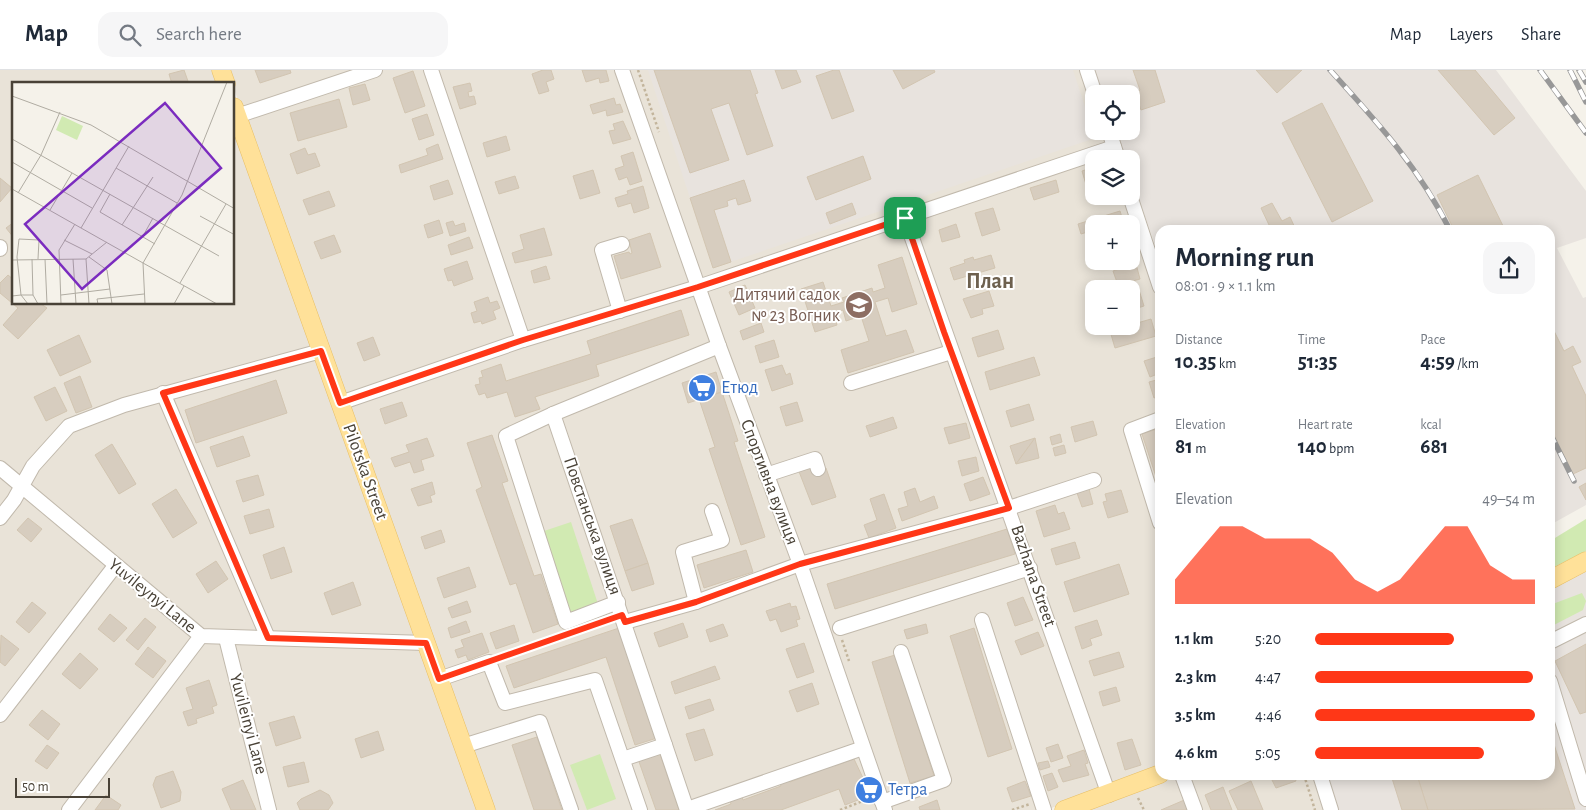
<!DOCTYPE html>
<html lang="en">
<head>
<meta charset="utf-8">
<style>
	:root { --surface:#fff; --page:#f6f6f7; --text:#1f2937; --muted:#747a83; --line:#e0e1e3; --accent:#ff3717 }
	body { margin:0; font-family:"Alegreya Sans",sans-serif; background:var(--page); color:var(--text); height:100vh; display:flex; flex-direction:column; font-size:19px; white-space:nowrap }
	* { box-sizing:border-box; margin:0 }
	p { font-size:16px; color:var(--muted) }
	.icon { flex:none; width:28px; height:28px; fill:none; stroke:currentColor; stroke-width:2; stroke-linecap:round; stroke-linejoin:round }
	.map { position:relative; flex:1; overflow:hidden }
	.drawer { position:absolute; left:1155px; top:155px; width:400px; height:555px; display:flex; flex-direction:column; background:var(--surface); border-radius:15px; box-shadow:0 2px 12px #0003 }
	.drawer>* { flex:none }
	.controls { position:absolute; left:1085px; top:15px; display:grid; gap:10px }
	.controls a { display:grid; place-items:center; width:55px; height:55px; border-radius:10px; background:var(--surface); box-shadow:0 2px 12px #0003; font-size:25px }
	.scale { position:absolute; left:15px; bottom:12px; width:95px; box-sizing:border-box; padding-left:5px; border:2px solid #494237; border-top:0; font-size:14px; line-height:18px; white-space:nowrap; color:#494237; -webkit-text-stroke:4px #fff; paint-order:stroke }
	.pin { position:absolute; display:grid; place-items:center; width:42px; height:42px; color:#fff; margin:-21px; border-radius:10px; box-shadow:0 2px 8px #0006 }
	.round { display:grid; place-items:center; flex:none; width:52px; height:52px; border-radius:15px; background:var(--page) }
	.head { display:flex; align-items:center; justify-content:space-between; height:85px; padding:0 20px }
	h1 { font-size:28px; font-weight:700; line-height:38px }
	.metrics { display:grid; grid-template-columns:repeat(3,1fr); gap:8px; height:85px; padding:5px 20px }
	.metrics div { display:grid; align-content:center }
	.metrics b { font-size:21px; font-weight:700 }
	.metrics small { font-size:14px; font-weight:400 }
	.metrics p { font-size:14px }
	.chart { height:140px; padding:10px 20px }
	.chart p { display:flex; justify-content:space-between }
	.chart svg { width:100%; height:90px; margin-top:5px; fill:var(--accent); opacity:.7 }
	ul { padding:0 20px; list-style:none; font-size:16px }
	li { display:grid; grid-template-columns:80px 60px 1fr; align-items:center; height:38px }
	li i { height:12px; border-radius:6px; background:var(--accent) }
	header { display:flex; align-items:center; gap:30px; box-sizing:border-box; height:70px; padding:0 25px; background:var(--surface); border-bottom:1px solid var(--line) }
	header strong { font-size:24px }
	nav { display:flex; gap:28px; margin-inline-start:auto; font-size:18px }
	.search { width:350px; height:45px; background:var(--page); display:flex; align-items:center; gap:12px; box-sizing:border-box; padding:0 18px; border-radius:15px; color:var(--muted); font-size:19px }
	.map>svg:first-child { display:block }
</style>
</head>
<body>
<header>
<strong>Map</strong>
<div class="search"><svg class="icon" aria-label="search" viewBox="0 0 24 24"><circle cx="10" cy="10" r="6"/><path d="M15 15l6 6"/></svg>Search here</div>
<nav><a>Map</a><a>Layers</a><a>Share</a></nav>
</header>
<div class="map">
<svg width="1586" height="740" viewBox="0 0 1586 740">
	<rect width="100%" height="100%" fill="#f5f2ea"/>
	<g fill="#e9e3d8" fill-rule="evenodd">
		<polygon points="0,0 213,0 218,14 14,14 14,234 234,234 234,59 478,740 0,740"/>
		<path d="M227,0h854l13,37v24h9l9,28h-18v37h30l36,108v464l-114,42h-554l-258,-721v-5zM1094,154h37v37h-37zM1094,219h37v37h-37z"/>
		<polygon points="1173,705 1314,705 1325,740 1082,740"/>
	</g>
	<g fill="#e8e3de">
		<polygon points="648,0 1073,0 1095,68 713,198"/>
		<polygon points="1093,0 1496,0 1586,121 1586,168 1557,178 1583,228 1586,227 1586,435 1550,455 1550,160 1160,160 1160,189 1131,107 1131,89 1125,89 1115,61 1131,61 1131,24 1101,24"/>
		<polygon points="1586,496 1586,740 1337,740 1326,705 1550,705 1550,515"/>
	</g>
	<g fill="#d1eab2">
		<polygon points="1586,449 1586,481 1550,499 1550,471"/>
		<polygon points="571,452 598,534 568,543 541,462"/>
		<polygon points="1582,523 1586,531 1583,540 1550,557 1550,535"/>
		<polygon points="600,684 616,729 587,740 570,695"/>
	</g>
	<g fill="#d7cdbf" stroke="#d2c5b1">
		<polygon points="184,0 189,14 172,14 169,4"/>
		<polygon points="255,0 290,0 291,3 260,13"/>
		<polygon points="543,0 551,0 554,9 546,12 549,21 539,24 532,4"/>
		<polygon points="582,0 606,0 609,11 600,13 599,8 586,12"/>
		<polygon points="654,0 750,0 758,23 755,24 773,76 747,85 729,33 711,39 729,90 690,103"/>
		<polygon points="775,0 796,0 801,12 782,19"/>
		<polygon points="834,0 839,0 854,41 832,49 816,6"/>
		<polygon points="893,0 934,0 935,2 903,19"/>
		<polygon points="1133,0 1155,0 1165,32 1141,40 1135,22 1140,20"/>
		<polygon points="1256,0 1302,0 1277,23"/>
		<polygon points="1438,0 1475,0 1515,48 1494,65"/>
		<polygon points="413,1 425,36 405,43 393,8"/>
		<polygon points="470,13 472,21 468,22 469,27 474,26 476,34 460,39 453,17"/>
		<polygon points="365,14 370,30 353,35 349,18"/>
		<polygon points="614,28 616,35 620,34 623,42 607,46 606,40 593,44 590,35"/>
		<polygon points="339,29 347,57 298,71 290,43"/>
		<polygon points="1322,33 1373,131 1332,152 1282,53"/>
		<polygon points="427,44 434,65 419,70 412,49"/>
		<polygon points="623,51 631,69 613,74 609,61 615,60 613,54"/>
		<polygon points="506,66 510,80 487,87 483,73"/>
		<polygon points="438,74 443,89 401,103 399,95 428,85 426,79"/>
		<polygon points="305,78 308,85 315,83 320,96 297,104 290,84"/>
		<polygon points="633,82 642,111 630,115 627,107 619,110 615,99 624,96 621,86"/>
		<polygon points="863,86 871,109 816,130 807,107"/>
		<polygon points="1094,97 1094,116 1087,118 1082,101"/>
		<polygon points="593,100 600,123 580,129 573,106"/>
		<polygon points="1478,105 1505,160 1454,160 1437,125"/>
		<polygon points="515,106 519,118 499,124 495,112"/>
		<polygon points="0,108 12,118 0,132"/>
		<polygon points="448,110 453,124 434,130 430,116"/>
		<polygon points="744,110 751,131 738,135 736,128 727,131 728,136 714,140 731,192 713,198 690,128"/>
		<polygon points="1056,110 1059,122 1034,130 1030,118"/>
		<polygon points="643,116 649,138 634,143 631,133 618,137 615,128 628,124 627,121"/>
		<polygon points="329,121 335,136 309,145 303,130"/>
		<polygon points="852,133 856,144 830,154 826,143"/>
		<polygon points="1272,133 1282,151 1290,147 1296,160 1264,160 1270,157 1261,138"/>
		<polygon points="993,138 1000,160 982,166 975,143"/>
		<polygon points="1120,141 1124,154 1094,154 1094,160 1081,164 1078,154"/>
		<polygon points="439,150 443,163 428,168 424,155"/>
		<polygon points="453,151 455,156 464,153 466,161 450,166 446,153"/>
		<polygon points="14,152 14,168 6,158"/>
		<polygon points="956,154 960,167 942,172 939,160"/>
		<polygon points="544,158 552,185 515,193 512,183 524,179 520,165"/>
		<polygon points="650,163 661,197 621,209 614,186 629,182 630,184 632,183 629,170"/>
		<polygon points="334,165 341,182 321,189 314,172"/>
		<polygon points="469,167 473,178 451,185 448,175"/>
		<polygon points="991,185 995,198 954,210 950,198 965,193 964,190 973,187 974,190"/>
		<polygon points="902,187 917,234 892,242 888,228 875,232 886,266 906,260 914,282 848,303 841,280 869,271 861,246 846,251 843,240 833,243 837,255 815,262 801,219 823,212 831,236 844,232 842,228 872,218 873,222 885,218 878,195"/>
		<polygon points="467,191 473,209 454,216 452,210 448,211 444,199"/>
		<polygon points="1136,194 1140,209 1118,215 1113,201"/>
		<polygon points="546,196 550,209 534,213 531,201"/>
		<polygon points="8,205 14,210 14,234 41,234 47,238 18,269 3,255 18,238 0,223 0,213"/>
		<polygon points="745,215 755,238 739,245 729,222"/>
		<polygon points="1139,220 1144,236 1131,240 1131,222"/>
		<polygon points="989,221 994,236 982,239 983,244 971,248 963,229"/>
		<polygon points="488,227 490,233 497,231 500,238 493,241 496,249 482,254 481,251 474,253 471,243 477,241 474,232"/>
		<polygon points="681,240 689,265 596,295 599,306 535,327 540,339 515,347 507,322 487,328 485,323 479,325 475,315 480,314 479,308 483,307 481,301 501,294 506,311 591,284 587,271"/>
		<polygon points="1151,249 1156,266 1115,278 1110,261"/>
		<polygon points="761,253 764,262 743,270 740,261"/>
		<polygon points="1550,253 1564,281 1573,276 1581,292 1572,296 1586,326 1586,398 1573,404 1550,357"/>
		<polygon points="998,260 1004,279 978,287 972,268"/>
		<polygon points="79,265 91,292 60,306 47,280"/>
		<polygon points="373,267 380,285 364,291 357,273"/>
		<polygon points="774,270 779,287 760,293 755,276"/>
		<polygon points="1160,286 1160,303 1150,307 1144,291"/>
		<polygon points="1034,287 1040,305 990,320 985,302"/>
		<polygon points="782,295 786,305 790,303 793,314 772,321 765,300"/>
		<polygon points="716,302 722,322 688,333 682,313"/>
		<polygon points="80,306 92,337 76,343 64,313"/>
		<polygon points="1160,309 1160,326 1154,328 1149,312"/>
		<polygon points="276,310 287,343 196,373 185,340"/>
		<polygon points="55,317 67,341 46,351 34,327"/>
		<polygon points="722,322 738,371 734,372 765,467 741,475 709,379 715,377 699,329"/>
		<polygon points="402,332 407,346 385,354 380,339"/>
		<polygon points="797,332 803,351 786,356 780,337"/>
		<polygon points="1029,334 1034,350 1011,357 1006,341"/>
		<polygon points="893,347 897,358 870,367 866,356"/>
		<polygon points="1093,351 1097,365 1075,372 1071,357"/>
		<polygon points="966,353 970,368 949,374 944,358"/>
		<polygon points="1160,358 1160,419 1142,364"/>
		<polygon points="1060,364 1062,372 1052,375 1050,367"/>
		<polygon points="492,365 508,411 502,413 534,506 541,504 558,554 533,563 516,513 510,515 476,420 482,417 467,373"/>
		<polygon points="243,366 250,386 217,397 210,377"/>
		<polygon points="427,368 434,386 421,390 424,400 414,403 410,392 395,397 391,388 409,382 406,375"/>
		<polygon points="1035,368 1016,394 1010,376"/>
		<polygon points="1035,368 1039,388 1016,394"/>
		<polygon points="112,374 136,414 119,424 95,385"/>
		<polygon points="1064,375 1066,383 1055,386 1053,378"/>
		<polygon points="976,387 979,401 962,406 958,391"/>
		<polygon points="809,395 812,403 826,398 836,427 812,435 798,399"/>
		<polygon points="258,405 264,425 243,432 236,411"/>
		<polygon points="983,407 990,424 970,431 964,414"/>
		<polygon points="432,412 435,424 430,426 432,432 418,436 411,419"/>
		<polygon points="1586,413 1586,430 1579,417"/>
		<polygon points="915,418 920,432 934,426 938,438 902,451 898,439 908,436 904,422"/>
		<polygon points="176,419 197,453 173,468 152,434"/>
		<polygon points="1089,419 1093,434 1082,437 1077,423"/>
		<polygon points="1121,420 1128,442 1108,448 1103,432 1107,431 1105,424"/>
		<polygon points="884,424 896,458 869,468 864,455 877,450 870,429"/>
		<polygon points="1055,435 1058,444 1064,442 1070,459 1044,467 1036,441"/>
		<polygon points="269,439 274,457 250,464 244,446"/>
		<polygon points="28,448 42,459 31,472 17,460"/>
		<polygon points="632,449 648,493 625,501 610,456"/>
		<polygon points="1007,459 1015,484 835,539 827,514"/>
		<polygon points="441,460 445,472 425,479 421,467"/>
		<polygon points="1075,472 1080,488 1056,495 1051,479"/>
		<polygon points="284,477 292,502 271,509 263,485"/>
		<polygon points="746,480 753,502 704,518 697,495"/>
		<polygon points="216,491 228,509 208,523 196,504"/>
		<polygon points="648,493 654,514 632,521 625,501"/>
		<polygon points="1119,494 1129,524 1074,542 1064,512"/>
		<polygon points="469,497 476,517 444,528 437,508"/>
		<polygon points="353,512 361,535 332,545 324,523"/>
		<polygon points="1023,527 1033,550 1015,556 1007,533"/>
		<polygon points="467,531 471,542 452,548 448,538"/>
		<polygon points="32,532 46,543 29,563 16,552"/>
		<polygon points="790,533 791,537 796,536 800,549 796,550 798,556 781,562 776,549 770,551 766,541"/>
		<polygon points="110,544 127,558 114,572 98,559"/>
		<polygon points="145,548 156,557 138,580 126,570"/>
		<polygon points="1097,550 1102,565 1090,569 1092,575 1082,579 1075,557"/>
		<polygon points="466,551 470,562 451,568 448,558"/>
		<polygon points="683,553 688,567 659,577 654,563"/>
		<polygon points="723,554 728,566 710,572 706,560"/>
		<polygon points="926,554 928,563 907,569 904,560"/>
		<polygon points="514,555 519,571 496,579 490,563"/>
		<polygon points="619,558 657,668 635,675 606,587 514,618 506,596"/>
		<polygon points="974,558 1012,679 988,687 950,566"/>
		<polygon points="1038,562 1044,576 1021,585 1015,571"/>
		<polygon points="482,563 489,582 468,590 466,585 458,588 455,580 464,577 461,570"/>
		<polygon points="1,565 19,579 5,596 0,592"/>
		<polygon points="804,573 814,602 797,608 786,579"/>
		<polygon points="1586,574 1586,642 1580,644 1555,591"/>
		<polygon points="148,577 166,591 153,608 135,594"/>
		<polygon points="1119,582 1124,597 1094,606 1089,591"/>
		<polygon points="80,583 98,599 80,619 62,604"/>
		<polygon points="895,585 934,706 910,713 872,592"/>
		<polygon points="715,596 720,609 675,624 671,612"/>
		<polygon points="209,610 217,635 212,637 214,643 196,649 197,653 188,656 183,642 193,639 186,618"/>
		<polygon points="812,613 819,634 797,642 789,621"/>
		<polygon points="1116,617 1120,631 1103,636 1099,622"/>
		<polygon points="710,629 714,640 689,649 685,637"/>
		<polygon points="42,640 60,654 48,670 29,655"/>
		<polygon points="294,646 301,668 276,676 269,653"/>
		<polygon points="704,659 713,685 695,691 686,664"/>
		<polygon points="378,661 384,680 361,688 355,669"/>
		<polygon points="1550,662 1575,739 1428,740 1417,705 1550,705"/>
		<polygon points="537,667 562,740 534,740 512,675"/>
		<polygon points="1132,669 1141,695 1125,700 1117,673"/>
		<polygon points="1058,674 1063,688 1051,692 1046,678"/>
		<polygon points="47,675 59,683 47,699 35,691"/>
		<polygon points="658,678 679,740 656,740 637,686"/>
		<polygon points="1084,680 1088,693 1085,694 1089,705 1063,712 1058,700 1071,696 1067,686"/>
		<polygon points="854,689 871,725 845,735 839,719 781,740 715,740 731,734 729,728 741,724 743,730 781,716 778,709 788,706 790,712 822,700 820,694 832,690 835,696"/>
		<polygon points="1048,691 1050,697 1040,700 1038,693"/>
		<polygon points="304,692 309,712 288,717 283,697"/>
		<polygon points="173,701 181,722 180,731 161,738 153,715 156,707"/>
		<polygon points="1052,703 1058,717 1048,721 1043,706"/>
		<polygon points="1294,705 1296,711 1276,718 1270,706"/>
		<polygon points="1391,705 1417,705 1428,740 1402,740"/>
		<polygon points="243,710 256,740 231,740 222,719"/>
		<polygon points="1025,711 1031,726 1012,732 1007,718"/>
		<polygon points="1251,711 1263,740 1238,740 1229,721"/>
		<polygon points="1223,717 1232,740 1211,740 1205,725"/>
		<polygon points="320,720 329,725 333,733 328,740 300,740 297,733 301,729"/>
		<polygon points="106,725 121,735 118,740 95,740"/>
		<polygon points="1189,728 1188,740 1161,740"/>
		<polygon points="937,730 940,740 920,740 919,737"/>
	</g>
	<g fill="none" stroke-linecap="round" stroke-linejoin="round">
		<defs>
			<g id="minor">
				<polyline points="431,0 523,270"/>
				<polyline points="622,0 719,276 800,494 885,740"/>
				<polyline points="1087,0 1095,24"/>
				<polyline points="237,46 375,0"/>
				<polyline points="1109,61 1118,89"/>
				<polyline points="1130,126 1160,217"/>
				<polyline points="905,148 1109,725"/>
				<polyline points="0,177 0,179"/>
				<polyline points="620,241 602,180 622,174"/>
				<polyline points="851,313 951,282"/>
				<polyline points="163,323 268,568"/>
				<polyline points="340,333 523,270 698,217 1114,77"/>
				<polyline points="553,344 687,740"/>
				<polyline points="1160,349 1131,360 1160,453"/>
				<polyline points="0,398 201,566 426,573"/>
				<polyline points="766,405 815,389 818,399"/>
				<polyline points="0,448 14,430 33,396 69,356 124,335 321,281"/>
				<polyline points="618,532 566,552 506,366 553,344 719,276"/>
				<polyline points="696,532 683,482 722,470 712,441"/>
				<polyline points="982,550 1044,740"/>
				<polyline points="625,552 696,532 800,494 1009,438 1094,410"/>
				<polyline points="840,558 1030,498"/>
				<polyline points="226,568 269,740"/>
				<polyline points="1550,572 1586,554"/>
				<polyline points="439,609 489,592 505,633 595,610 640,740"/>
				<polyline points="1550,611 1586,729"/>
				<polyline points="0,645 115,496"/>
				<polyline points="463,676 540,652 571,740"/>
				<polyline points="623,689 665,675"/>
				<polyline points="1182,705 1195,740"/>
				<polyline points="1320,705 1331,740"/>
				<polyline points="882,732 944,710 901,582"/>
				<polyline points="687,739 863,678"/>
				<polyline points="69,740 201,566"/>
			</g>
			<g id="major">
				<polyline points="221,0 226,14"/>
				<polyline points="234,37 486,740"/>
				<polyline points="1550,510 1586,491"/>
				<polyline points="1064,740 1160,704"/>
			</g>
		</defs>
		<use href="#minor" stroke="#c1b9ac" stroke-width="16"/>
		<use href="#major" stroke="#e8bf65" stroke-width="19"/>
		<g stroke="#c3b59c" stroke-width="2.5" stroke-dasharray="2.5 2.5" stroke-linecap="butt">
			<polyline points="638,0 659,62"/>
			<polyline points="842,570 849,591"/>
			<polyline points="501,588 564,566"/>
			<polyline points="1304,705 1315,740"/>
			<polyline points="1138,728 1144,740"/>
			<polyline points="840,740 868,729"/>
			<polyline points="1012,740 1030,734"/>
		</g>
		<use href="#minor" stroke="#fff" stroke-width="14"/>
		<use href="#major" stroke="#ffe199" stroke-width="18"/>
		<defs>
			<g id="rail">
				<path d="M1330,0c47,52 88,96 120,160"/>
				<polyline points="1540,0 1586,63"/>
				<polyline points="1570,0 1586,32"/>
				<polyline points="1579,0 1586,12"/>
				<polyline points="1550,363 1574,411"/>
			</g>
		</defs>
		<use href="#rail" stroke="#989898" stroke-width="5.5"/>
		<use href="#rail" stroke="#fff" stroke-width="4" stroke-dasharray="11" stroke-linecap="butt"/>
	</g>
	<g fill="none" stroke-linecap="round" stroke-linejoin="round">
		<defs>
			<polygon id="route" points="905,148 944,262 1009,438 800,494 696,532 625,552 622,545 439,609 426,573 268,568 163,323 321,281 340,333 523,270 698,217"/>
		</defs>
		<use href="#route" stroke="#fff" stroke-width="10"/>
		<use href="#route" stroke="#ff3717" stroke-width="6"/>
	</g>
	<defs>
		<symbol id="school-disc" viewBox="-11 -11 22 22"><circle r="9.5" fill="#8d6e63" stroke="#fff"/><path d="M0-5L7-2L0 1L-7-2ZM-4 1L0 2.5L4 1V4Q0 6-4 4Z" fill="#fff"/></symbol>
		<symbol id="supermarket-disc" viewBox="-11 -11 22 22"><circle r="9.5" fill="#3f7fe0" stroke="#fff"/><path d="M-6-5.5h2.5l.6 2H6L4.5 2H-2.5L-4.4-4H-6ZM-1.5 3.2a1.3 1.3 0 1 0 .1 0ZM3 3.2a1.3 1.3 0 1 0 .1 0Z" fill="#fff"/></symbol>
	</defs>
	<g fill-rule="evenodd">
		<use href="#school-disc" x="843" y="219" width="32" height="32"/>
		<use href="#supermarket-disc" x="686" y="302" width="32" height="32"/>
		<use href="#supermarket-disc" x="853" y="704" width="32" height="32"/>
	</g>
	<g text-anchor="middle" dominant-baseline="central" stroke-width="4" stroke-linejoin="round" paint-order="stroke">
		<g font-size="18" fill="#785e54" stroke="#fff" text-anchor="end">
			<text x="840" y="225">Дитячий садок<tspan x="840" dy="21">№ 23 Вогник</tspan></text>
		</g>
		<g font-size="18" fill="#366cbe" stroke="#fff" text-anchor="start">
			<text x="721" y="318">Етюд</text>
			<text x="888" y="720">Тетра</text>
		</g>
		<g font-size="18" fill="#494237" stroke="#fff">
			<text transform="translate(365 402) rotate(70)">Pilotska Street</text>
			<text transform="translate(769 412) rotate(69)">Спортивна вулиця</text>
			<text transform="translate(592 456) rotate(71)">Повстанська вулиця</text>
			<text transform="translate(1033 506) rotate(71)">Bazhana Street</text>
			<text transform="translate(152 526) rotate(39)">Yuvileynyi Lane</text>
			<text transform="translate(248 654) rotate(75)">Yuvileinyi Lane</text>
		</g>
		<g font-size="22" font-weight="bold" fill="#6d604e" stroke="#fff">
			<text x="990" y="211">План</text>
		</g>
	</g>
	<g transform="translate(12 12)">
		<rect width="222" height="222" fill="#f5f2ea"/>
		<path d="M50,34l21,10 -6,14 -21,-10z" fill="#d1eab2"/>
		<path fill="none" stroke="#b0aca2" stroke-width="1" d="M0,14l79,29 144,84M0,57l207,117M0,80l80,46M104,86l61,35M0,107l131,74 39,-68 45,-113M6,111l23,-38 19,-43M98,112l-10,18 55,32M38,128l22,-37M188,134l35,19M110,143l31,-48M69,146l48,-82M131,154l10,-18M52,158l28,14M77,175l18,13 5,34M20,177l1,36 5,9M33,177l2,45M61,177l3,45M74,177l3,45M0,178l74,-1 21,-17M168,201l46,-79M21,213h-12l-4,-38 2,-18 20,1 -1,19M49,213l49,-6M0,214l9,-1 7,9M49,222l-2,-54 16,-26M86,222l-1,-5 47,-5M133,222l-2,-41 74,41M162,222l10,-18"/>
		<path fill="#7b2cbf" fill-opacity="0.15" stroke="#7b2cbf" stroke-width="2.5" d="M153,21l56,65 -139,121 -57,-65z"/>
		<rect width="222" height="222" fill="none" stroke="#494237" stroke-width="2.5"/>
	</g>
</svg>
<div class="controls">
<a><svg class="icon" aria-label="locate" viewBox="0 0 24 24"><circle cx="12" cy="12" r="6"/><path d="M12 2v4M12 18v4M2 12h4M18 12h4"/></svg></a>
<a><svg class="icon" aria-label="layers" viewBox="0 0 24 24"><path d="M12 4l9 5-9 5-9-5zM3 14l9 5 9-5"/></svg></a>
<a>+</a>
<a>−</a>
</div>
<div class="scale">50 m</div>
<div class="pin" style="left:905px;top:148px;background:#1e9e55"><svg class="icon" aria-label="arrive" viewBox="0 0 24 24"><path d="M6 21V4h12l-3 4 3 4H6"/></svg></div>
<section class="drawer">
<div class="head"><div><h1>Morning run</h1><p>08:01 · 9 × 1.1 km</p></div><a class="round"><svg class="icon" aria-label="share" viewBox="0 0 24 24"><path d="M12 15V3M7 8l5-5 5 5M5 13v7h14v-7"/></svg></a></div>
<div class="metrics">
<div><p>Distance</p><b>10.35<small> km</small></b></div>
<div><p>Time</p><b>51:35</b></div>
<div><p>Pace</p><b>4:59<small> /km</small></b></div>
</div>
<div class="metrics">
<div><p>Elevation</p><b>81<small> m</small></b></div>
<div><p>Heart rate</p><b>140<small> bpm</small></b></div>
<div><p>kcal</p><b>681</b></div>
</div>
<div class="chart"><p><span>Elevation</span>49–54 m</p>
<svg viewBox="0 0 160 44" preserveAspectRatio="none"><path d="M0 44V32L10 19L20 6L30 6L40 12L50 12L60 12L70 19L80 32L90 38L100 32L110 19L120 6L130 6L140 25L150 32L160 32V44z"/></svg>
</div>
<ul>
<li><b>1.1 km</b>5:20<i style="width:63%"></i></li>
<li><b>2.3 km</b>4:47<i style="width:99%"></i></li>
<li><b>3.5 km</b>4:46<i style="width:100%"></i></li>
<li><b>4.6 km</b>5:05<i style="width:77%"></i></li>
</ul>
</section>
</div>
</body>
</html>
